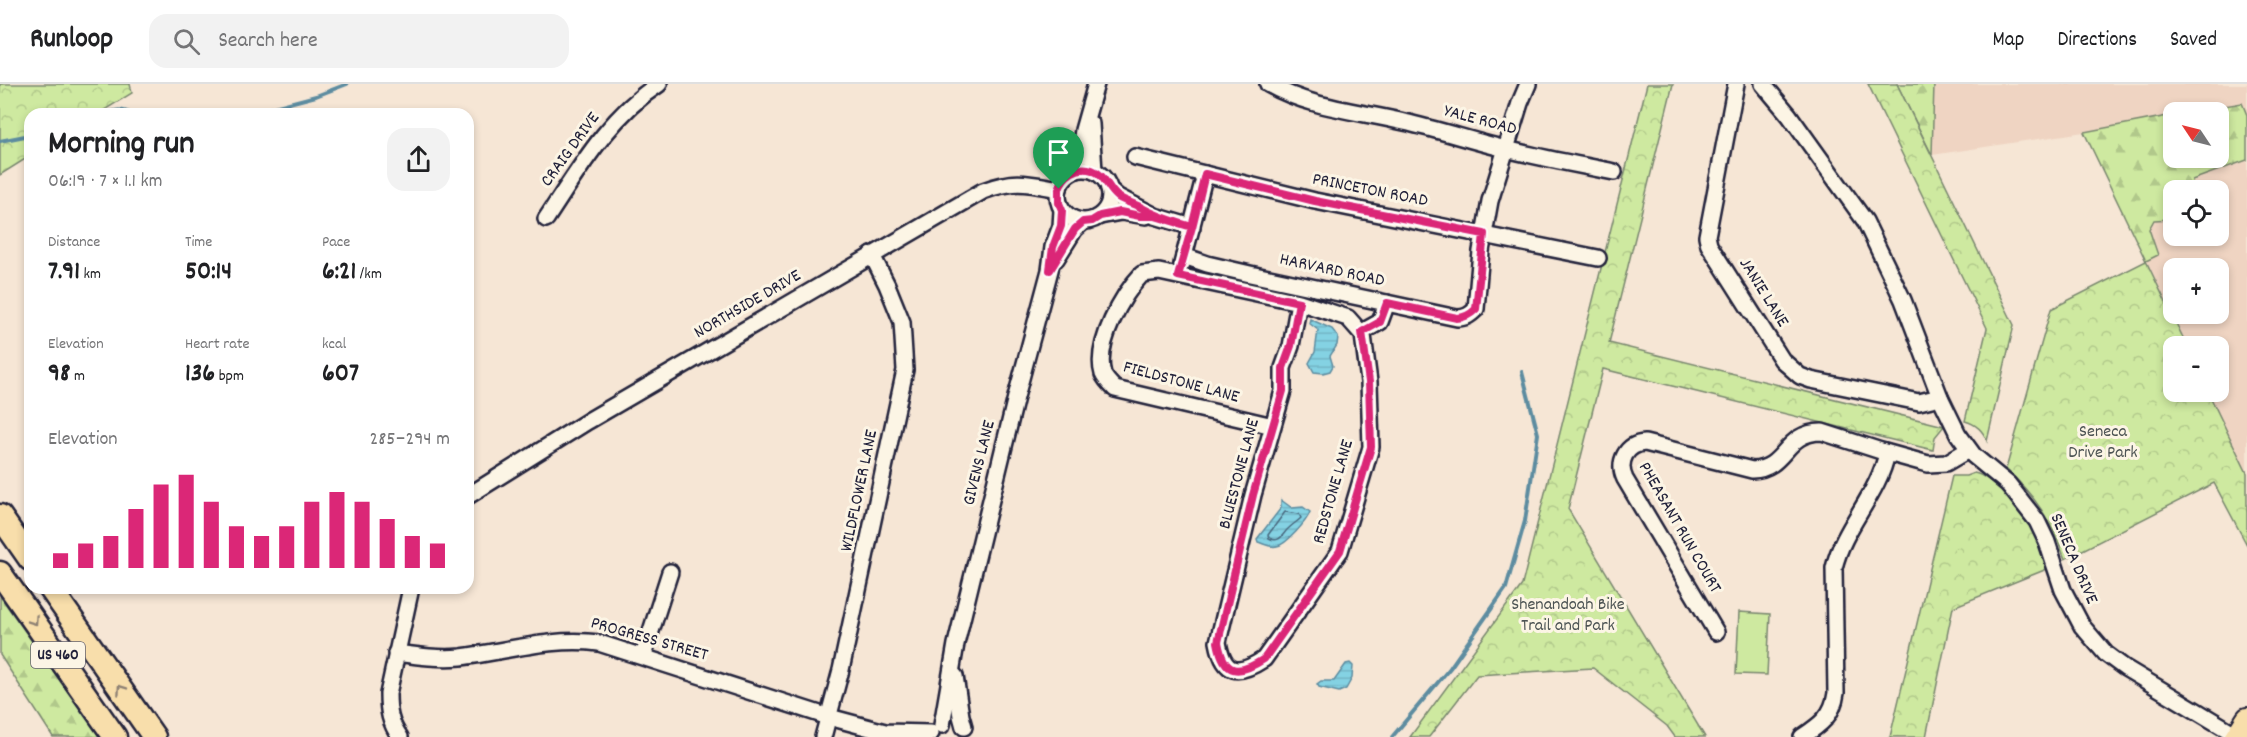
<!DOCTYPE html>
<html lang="en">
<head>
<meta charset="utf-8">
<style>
	:root { --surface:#fff; --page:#f2f2f2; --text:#202124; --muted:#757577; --line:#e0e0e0; --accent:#db2777 }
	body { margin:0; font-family:Dekko,sans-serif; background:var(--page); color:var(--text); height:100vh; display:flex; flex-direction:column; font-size:22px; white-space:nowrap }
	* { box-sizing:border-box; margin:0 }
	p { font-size:20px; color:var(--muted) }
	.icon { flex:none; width:33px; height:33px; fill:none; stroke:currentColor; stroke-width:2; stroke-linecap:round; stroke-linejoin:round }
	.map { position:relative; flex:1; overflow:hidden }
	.side { position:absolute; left:24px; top:24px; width:450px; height:486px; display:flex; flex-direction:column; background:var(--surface); border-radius:18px; box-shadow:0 3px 9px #0003 }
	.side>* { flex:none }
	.needle { width:39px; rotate:305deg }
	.controls { position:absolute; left:2163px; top:18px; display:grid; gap:12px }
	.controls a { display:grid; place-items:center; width:66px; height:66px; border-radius:12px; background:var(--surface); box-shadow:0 3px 9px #0003; font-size:30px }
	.pin { position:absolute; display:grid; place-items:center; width:51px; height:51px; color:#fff; margin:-62px -26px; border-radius:50% 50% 50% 0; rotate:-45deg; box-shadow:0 0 6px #0007 }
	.pin .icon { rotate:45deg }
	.round { display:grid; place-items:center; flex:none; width:63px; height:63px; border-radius:18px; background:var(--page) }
	.head { display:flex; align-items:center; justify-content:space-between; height:102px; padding:0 24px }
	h1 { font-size:33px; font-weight:700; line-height:45px }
	.metrics { display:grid; grid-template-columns:repeat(3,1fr); gap:9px; height:102px; padding:6px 24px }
	.metrics div { display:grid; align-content:center }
	.metrics b { font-size:26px; font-weight:700 }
	.metrics small { font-size:16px; font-weight:400 }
	.metrics p { font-size:16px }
	.chart { height:168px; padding:12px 24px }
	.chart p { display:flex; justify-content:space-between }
	.chart svg { width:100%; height:108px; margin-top:6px; stroke:var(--accent); stroke-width:6 }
	header { display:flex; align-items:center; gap:36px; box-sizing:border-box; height:84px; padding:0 30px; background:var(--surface); border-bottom:2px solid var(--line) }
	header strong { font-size:28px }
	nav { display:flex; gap:33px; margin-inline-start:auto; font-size:21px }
	.search { width:420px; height:54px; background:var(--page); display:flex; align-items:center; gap:15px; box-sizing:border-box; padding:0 21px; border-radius:18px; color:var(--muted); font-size:22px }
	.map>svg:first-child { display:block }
</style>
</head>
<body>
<header>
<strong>Runloop</strong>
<div class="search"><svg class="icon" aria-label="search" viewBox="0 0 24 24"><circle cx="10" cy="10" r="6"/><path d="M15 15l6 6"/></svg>Search here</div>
<nav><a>Map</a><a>Directions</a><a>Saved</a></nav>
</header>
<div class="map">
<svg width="2247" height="653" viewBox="0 0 2247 653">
	<defs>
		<pattern id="forest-firs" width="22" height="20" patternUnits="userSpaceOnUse" patternTransform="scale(1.5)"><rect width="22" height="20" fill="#cee9a0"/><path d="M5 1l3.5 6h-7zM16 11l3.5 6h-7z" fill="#b1c88b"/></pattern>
		<pattern id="park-crowns" width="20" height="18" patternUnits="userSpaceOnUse" patternTransform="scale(1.5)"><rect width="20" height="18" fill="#cee9a0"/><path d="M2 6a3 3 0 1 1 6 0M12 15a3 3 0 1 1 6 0" fill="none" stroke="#b1c88b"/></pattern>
		<pattern id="water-rules" width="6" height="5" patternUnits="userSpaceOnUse" patternTransform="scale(1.5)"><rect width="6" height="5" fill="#84d2e3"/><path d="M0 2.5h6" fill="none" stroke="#72b4c4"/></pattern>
	</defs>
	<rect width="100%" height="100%" fill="#f6e6d5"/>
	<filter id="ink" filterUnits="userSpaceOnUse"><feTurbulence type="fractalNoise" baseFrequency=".0167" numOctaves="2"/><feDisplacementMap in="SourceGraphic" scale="12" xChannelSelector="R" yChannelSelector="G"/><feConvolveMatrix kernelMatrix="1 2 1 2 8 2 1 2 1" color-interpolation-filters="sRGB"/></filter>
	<g filter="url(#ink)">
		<g fill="#efd4c2" fill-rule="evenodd">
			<polygon points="1897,0 2247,0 2247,31 2242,19 2189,28 2174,28 2173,31 2084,48 1932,71"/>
			<path d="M2247,76v313l-39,-81h10v-46h-31l-41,-85 12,-6 -9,-26 5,-9 19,-1 1,17h44v-46h-24l-2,-10zM2174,184h44v46h-44z"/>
		</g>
		<polygon fill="#cee9a0" stroke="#78866e" stroke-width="1.5" points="1739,528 1770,530 1767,591 1736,590"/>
		<g fill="url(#forest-firs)" stroke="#78866e" stroke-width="1.5">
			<polygon points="1897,0 1934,0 1932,71"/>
			<polygon points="2242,19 2247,31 2247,76 2192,96 2194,106 2174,106 2173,135 2154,136 2149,145 2158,171 2146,177 2084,48 2173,31 2174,74 2218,74 2218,28 2189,28"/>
			<polygon points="0,512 100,653 53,653 0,571"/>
		</g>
		<g fill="url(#park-crowns)" stroke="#78866e" stroke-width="1.5">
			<polygon points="0,0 130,0 132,9 98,30 30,30 30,72 0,91"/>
			<polygon points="1647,0 1673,0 1609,259 1944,342 1935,353 1933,366 1603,285 1568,425 1705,653 1675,653 1667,642 1593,584 1477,591 1429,653 1410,653 1522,501"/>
			<path d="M1868,0h29l117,241 -27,116c-4,-11 -11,-17 -22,-20l22,-93z"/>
			<path d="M2146,177l41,85h-13v46h34l39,81v72l-33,-62 -149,76c-14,-39 -29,-62 -59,-90l45,-160z"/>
			<path d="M1974,389c18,3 46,37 55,51 9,13 13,30 18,45l-94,38 -27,130h-36l62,-261h14z"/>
		</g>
		<g fill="url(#water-rules)" stroke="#5d8ca0" stroke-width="1.5">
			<polygon points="1310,235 1332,245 1338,253 1337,261 1330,272 1333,282 1330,287 1323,289 1314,288 1309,279 1315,268 1318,246 1309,239"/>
			<path d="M1281,416l11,8 11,-1 7,5c-3,9 -24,33 -33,34 -6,2 -13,-2 -19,-4l-1,-3 24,-31z"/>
			<polygon points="1350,579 1353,582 1352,594 1346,605 1339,608 1319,603 1317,600 1321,597 1334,597 1346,580"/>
		</g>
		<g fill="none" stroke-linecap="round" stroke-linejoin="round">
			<path stroke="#49687e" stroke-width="1.5" d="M1285,428l14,2 2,4c-4,4 -8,6 -12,10 -7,6 -9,16 -20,10l-1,-3z"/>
			<g stroke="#5d8ca0" stroke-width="4">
				<path d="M104,30c10,-3 17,-6 27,0"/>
				<polyline points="247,30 316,12 347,0"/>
				<polyline points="0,57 30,51"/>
				<polyline points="1392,653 1450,584 1506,504 1525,437 1538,350 1522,288"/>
			</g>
			<defs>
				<g id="minor">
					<path d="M1268,0c42,24 90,27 136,38 32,7 62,17 94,25 38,10 77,17 116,25"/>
					<polyline points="1736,0 1707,152 1709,161 1782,276 1800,292 1811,296 1919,318 1940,313"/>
					<polyline points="1763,0 1789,31 1865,137 1903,216 1940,313 1958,350 1974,372 2008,400 2037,437 2047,458 2063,506 2082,542 2106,570 2125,584 2240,653"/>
					<polyline points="1091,40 1094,87"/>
					<polyline points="1135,73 1315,117 1598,174"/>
					<circle cx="1084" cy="111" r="26"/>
					<polyline points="1077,86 1083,46 1096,0"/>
					<polyline points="1109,105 1118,113 1155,132 1192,143"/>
					<polyline points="1100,132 1121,128 1146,132"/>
					<path d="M546,135c32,-48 63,-103 113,-135"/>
					<path d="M1184,172l23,8 43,10 207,44c9,0 13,-3 19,-9l5,-58 9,-50 30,-98 8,-19"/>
					<polyline points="1056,175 1075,145 1083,138"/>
					<polyline points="1182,180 1205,90"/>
					<polyline points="1362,248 1380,238 1387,219"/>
					<path d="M1273,342l-158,-37c-4,-4 -10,-10 -12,-15 -9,-30 20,-80 39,-100l17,-2 140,30 49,16 15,17 6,47 2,65 -31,104 -76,108c-26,17 -40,16 -46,-17l35,-147 30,-104v-23l8,-22 8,-44"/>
					<path d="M468,412l120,-75 395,-230c31,-12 44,-8 76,-2"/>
					<path d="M1716,548l-91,-153c-8,-17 1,-35 20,-36l107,27c35,-1 31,-38 70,-38l59,19 47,13 18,-1 22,-13"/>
					<path d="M396,569c22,3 43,6 65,4 47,-6 91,-20 138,-14l230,74 56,15 46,1"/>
					<polyline points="643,572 670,488"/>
					<polyline points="955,592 961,632 964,643"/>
					<polyline points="942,641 956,560 1016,313 1050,186 1053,163 1061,142 1062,126"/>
					<path d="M400,653c-10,-14 -12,-26 -12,-43l23,-106"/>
					<polyline points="823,653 841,586 905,286 902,238 887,201 872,171"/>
					<path d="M1802,653c18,-12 31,-21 34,-44l-2,-125c9,-41 45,-74 53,-115"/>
				</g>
				<polyline id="major" points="2235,653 2247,634"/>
				<g id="highway">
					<polyline points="0,432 30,475"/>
					<polyline points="0,489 115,653"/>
					<polyline points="50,504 154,653"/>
				</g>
			</defs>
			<use href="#minor" stroke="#22223b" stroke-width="20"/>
			<use href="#major" stroke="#22223b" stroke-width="24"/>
			<use href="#highway" stroke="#22223b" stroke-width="27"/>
			<use href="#minor" stroke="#fcf5e5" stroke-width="15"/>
			<use href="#major" stroke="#f8deab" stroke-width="20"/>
			<use href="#highway" stroke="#f8deab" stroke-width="22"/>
		</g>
		<defs><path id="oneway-chevron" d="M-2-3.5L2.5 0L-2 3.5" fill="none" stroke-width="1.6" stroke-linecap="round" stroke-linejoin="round" transform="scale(1.5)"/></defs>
		<g stroke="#8d8073">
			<use href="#oneway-chevron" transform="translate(34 537) rotate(55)"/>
			<use href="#oneway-chevron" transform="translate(121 605) rotate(-125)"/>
		</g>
	</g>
	<g fill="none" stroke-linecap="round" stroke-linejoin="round" filter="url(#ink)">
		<defs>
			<path id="route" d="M1059,105v14l3,7 -1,16 -8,21 -3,23 25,-41 8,-7 9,-1 8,-5 20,-4 20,4h15l37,11 -14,49 121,26 -8,44 -8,22v23l-30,104 -35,147c6,33 20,34 46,17l76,-108 31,-104 -2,-65 -7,-50 18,-10 7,-19 70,15c8,0 13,-3 19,-9l8,-75 -169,-33 -110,-27 -13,53c-17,-5 -33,-10 -48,-18 -9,-5 -18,-7 -26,-12 -11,-8 -12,-22 -26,-27 -14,-5 -29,5 -33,19"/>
		</defs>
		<use href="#route" stroke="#fff" stroke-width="12"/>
		<use href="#route" stroke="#db2777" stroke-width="8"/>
	</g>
	<g text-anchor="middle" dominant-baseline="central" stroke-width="6" stroke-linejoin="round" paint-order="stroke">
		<rect fill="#fcf5e5" stroke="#63616e" stroke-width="1.5" x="31" y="558" width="54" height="26" rx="4.5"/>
		<g font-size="16" font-weight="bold" fill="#22223b">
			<text x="58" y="571">US 460</text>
		</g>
		<g font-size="18" fill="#22223b" stroke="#fcf5e5">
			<text transform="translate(1480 37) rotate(15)">YALE ROAD</text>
			<text transform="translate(571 66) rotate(-54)">CRAIG DRIVE</text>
			<text transform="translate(1370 107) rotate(11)">PRINCETON ROAD</text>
			<text transform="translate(1332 187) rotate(12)">HARVARD ROAD</text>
			<text transform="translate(1763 209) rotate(58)">JANIE LANE</text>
			<text transform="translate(748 221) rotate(-30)">NORTHSIDE DRIVE</text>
			<text transform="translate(1181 299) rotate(15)">FIELDSTONE LANE</text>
			<text transform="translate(980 379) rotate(-76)">GIVENS LANE</text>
			<text transform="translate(1240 390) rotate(-75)">BLUESTONE LANE</text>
			<text transform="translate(860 407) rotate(-78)">WILDFLOWER LANE</text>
			<text transform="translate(1334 408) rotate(-74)">REDSTONE LANE</text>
			<text transform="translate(1679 444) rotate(60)">PHEASANT RUN COURT</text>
			<text transform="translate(2073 475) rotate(67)">SENECA DRIVE</text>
			<text transform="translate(649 556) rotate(16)">PROGRESS STREET</text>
		</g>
		<g font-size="18" fill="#4d5454" stroke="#fcf5e5">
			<text x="2103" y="348">Seneca<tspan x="2103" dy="21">Drive Park</tspan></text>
			<text x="1568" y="521">Shenandoah Bike<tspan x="1568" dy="21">Trail and Park</tspan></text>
		</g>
	</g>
</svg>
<div class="controls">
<a><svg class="needle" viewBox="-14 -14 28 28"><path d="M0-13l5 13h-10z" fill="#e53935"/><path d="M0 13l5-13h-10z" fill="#757577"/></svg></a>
<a><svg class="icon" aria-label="locate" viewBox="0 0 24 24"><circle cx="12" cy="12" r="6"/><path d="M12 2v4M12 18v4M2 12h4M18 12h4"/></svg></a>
<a>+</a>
<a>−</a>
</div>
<div class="pin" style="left:1059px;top:105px;background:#1e9e55"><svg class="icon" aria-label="arrive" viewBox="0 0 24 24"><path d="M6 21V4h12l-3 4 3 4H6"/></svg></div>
<section class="side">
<div class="head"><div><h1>Morning run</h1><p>06:19 · 7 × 1.1 km</p></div><a class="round"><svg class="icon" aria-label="share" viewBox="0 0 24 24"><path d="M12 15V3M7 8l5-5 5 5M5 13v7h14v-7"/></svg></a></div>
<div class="metrics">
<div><p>Distance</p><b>7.91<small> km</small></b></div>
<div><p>Time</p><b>50:14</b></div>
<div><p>Pace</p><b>6:21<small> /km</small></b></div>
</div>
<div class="metrics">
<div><p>Elevation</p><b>98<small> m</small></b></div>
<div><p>Heart rate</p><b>136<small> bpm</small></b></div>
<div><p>kcal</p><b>607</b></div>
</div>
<div class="chart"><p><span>Elevation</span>285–294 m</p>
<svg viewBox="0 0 160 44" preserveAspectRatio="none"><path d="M5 44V38M15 44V34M25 44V31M35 44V20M45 44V10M55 44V6M65 44V17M75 44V27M85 44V31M95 44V27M105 44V17M115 44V13M125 44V17M135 44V24M145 44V31M155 44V34"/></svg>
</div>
</section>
</div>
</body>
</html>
